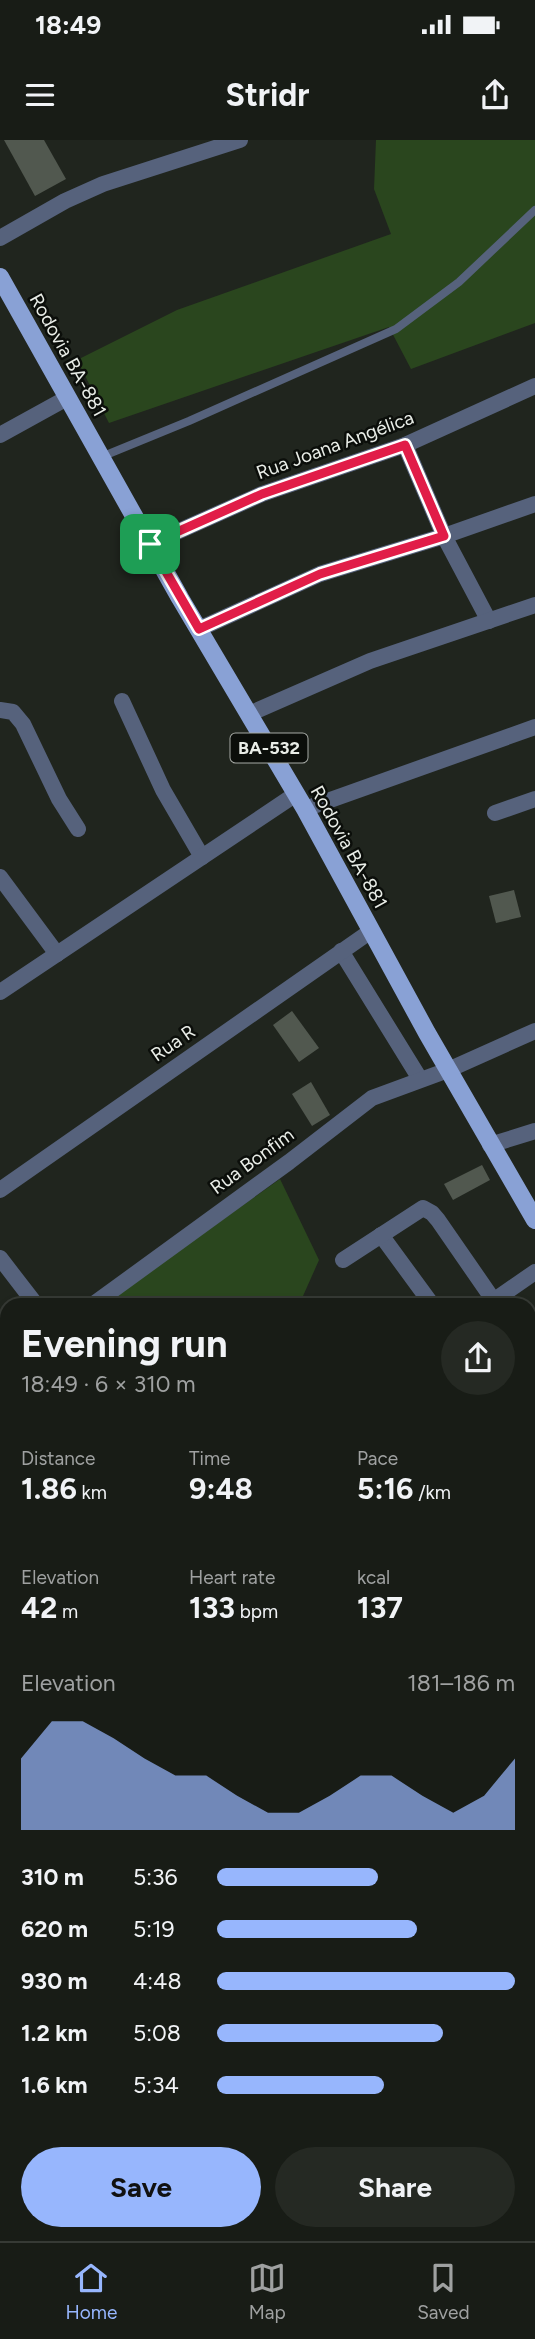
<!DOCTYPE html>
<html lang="en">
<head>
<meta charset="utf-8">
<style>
	:root { --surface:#181c16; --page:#252923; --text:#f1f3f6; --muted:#9fa1a1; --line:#363a35; --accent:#97b6fd }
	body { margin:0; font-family:Figtree,sans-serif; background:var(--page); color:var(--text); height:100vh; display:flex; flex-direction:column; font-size:26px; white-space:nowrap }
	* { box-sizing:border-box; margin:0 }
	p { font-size:23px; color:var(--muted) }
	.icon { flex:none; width:38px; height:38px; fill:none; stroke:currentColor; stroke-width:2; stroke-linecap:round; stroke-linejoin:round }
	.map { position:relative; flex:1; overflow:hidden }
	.sheet { position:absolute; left:0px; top:1158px; width:536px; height:943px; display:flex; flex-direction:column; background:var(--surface); border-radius:21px 21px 0 0; box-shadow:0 4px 10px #0003,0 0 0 2px var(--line) }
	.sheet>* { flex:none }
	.pin { position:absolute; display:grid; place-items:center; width:60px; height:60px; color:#fff; margin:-30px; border-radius:14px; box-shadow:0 4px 10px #0006 }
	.round { display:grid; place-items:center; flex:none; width:74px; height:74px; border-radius:37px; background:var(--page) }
	.headline { display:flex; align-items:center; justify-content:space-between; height:119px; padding:0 21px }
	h1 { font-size:38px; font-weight:700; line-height:52px }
	.metrics { display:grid; grid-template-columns:repeat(3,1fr); gap:10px; height:119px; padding:7px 21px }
	.metrics div { display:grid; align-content:center }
	.metrics b { font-size:30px; font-weight:700 }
	.metrics small { font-size:19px; font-weight:400 }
	.metrics p { font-size:19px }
	.chart { height:196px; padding:14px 21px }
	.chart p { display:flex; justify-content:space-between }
	.chart svg { width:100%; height:126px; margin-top:7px; fill:var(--accent); opacity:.7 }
	.cta { display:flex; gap:14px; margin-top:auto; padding:14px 21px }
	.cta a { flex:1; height:80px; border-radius:42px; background:var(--accent); color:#111; font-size:28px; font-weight:700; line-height:80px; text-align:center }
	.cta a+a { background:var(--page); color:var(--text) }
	ul { padding:0 21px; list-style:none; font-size:23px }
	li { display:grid; grid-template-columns:112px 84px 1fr; align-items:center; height:52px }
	li i { height:18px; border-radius:9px; background:var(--accent) }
	.status { display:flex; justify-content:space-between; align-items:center; height:49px; padding:0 35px; background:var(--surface); direction:ltr }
	.status svg { height:19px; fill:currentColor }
	header { display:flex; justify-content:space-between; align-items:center; height:91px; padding:0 21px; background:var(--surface); font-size:32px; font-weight:700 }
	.menu { display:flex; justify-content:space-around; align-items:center; height:98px; border-top:2px solid var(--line); background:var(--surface); font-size:19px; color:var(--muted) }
	.menu a { display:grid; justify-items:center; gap:4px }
	.menu .on { color:var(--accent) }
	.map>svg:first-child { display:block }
</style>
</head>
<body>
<div class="status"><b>18:49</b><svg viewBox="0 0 49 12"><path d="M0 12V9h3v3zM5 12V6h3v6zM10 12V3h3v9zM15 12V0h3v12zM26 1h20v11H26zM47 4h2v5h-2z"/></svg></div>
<header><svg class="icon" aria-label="menu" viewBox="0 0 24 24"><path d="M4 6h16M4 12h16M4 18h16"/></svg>Stridr<svg class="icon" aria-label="share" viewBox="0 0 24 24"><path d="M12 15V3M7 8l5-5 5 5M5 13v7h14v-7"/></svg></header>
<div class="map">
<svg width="535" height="2101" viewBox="0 0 535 2101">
	<rect width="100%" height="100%" fill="#20251e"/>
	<g fill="#2a461e">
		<polygon points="376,0 535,0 535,183 411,229 389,187 109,283 77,220 177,170 391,94 374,49"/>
		<polygon points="280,1039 319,1120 299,1165 101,1166"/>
		<polygon points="7,1236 7,1540 0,1541 0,1241"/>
		<polygon points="528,1584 535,1588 535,1706 529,1713"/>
		<polygon points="0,1693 7,1694 7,2095 189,2095 184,2101 0,2101"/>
		<polygon points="535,2011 535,2101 452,2101 458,2095 528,2095 529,2018"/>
	</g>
	<g fill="#51584f">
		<polygon points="4,0 44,0 66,39 35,56"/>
		<polygon points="514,750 521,777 496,783 489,756"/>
		<polygon points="292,871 319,908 299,922 273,885"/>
		<polygon points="311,942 330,975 312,986 292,954"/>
		<polygon points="482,1025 490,1040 453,1060 444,1044"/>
	</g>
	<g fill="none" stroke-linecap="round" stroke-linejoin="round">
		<polyline stroke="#56627c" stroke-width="8" points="101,317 189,281 396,189 459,142 535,70"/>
		<g stroke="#56627c" stroke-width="16">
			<polyline points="0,98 65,61 103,44 240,0"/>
			<polyline points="0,295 67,258"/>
			<polyline points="405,305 444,396 489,481"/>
			<polyline points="150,404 262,354 405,305 535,246"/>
			<polyline points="199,489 320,434 444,396 535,364"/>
			<polyline points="122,561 163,650 202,717"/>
			<polyline points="0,570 13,572 23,584 59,659 78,689"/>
			<polyline points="249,574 370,521 535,465"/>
			<polyline points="305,669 535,587"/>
			<polyline points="495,673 535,659"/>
			<polyline points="0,737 57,814"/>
			<polyline points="341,811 420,939"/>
			<polyline points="0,852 296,654"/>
			<polyline points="490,1005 535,991"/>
			<polyline points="0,1050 371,791"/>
			<polyline points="381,1095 433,1166"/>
			<polyline points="0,1118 37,1166"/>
			<polyline points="343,1120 423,1068 432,1073 438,1080 494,1161"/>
			<polyline points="91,1166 289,1022 372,958 448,930 535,891"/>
			<polyline points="486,1166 535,1132"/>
			<polyline points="0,1232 7,1227"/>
			<polyline points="528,1292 535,1301"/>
			<polyline points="528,1460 535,1466"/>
			<polyline points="528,1852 535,1845"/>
			<polyline points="528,1997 535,1990"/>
			<polyline points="310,2101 315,2095"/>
			<polyline points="433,2101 439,2095"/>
		</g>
		<polyline stroke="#89a1d5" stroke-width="18" points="0,137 180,458 305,669 427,893 535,1080"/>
	</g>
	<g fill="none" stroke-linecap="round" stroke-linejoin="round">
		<defs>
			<polygon id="route" points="405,305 444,396 320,434 199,489 150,404 262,354"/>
		</defs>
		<use href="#route" stroke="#fff" stroke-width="14"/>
		<use href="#route" stroke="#e11d48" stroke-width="9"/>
	</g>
	<g text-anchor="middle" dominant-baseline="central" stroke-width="5" stroke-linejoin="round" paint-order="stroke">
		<rect fill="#0b0e0a" stroke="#a6aaa5" stroke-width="2" x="230.5" y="593.5" width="77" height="29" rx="5"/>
		<g font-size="18" font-weight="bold" fill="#e9ede7">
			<text x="269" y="608">BA-532</text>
		</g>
		<g font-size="19" fill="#e9ede7" stroke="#0b0e0a">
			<text transform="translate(68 215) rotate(61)">Rodovia BA-881</text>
			<text transform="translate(335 305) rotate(-20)">Rua Joana Angélica</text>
			<text transform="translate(349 707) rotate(61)">Rodovia BA-881</text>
			<text transform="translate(173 903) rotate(-35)">Rua R</text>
			<text transform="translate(252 1021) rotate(-36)">Rua Bonfim</text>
		</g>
	</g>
</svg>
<div class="pin" style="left:150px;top:404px;background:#1e9e55"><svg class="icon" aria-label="arrive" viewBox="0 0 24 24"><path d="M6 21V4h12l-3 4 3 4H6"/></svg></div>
<section class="sheet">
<div class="headline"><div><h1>Evening run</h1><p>18:49 · 6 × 310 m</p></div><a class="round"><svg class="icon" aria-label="share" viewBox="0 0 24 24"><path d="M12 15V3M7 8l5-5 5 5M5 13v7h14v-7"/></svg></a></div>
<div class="metrics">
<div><p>Distance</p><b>1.86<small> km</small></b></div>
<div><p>Time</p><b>9:48</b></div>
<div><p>Pace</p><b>5:16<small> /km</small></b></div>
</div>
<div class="metrics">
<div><p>Elevation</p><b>42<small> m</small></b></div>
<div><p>Heart rate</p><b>133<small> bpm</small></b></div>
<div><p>kcal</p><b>137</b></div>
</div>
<div class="chart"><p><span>Elevation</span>181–186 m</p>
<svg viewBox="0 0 160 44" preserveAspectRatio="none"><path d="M0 44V19L10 6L20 6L30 12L40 19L50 25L60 25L70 32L80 38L90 38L100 32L110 25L120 25L130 32L140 38L150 32L160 19V44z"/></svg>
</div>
<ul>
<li><b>310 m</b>5:36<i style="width:54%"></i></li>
<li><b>620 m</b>5:19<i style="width:67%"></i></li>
<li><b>930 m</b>4:48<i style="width:100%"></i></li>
<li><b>1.2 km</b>5:08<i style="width:76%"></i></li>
<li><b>1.6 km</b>5:34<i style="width:56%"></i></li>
</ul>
<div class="cta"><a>Save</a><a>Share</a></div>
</section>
</div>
<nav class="menu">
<a class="on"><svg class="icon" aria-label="home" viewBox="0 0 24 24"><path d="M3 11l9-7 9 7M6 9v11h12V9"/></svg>Home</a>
<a><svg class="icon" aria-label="map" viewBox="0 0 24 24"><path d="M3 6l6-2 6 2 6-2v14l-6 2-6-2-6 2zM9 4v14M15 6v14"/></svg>Map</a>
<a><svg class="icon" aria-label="saved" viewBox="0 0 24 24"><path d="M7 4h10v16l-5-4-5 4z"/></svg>Saved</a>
</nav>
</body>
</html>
